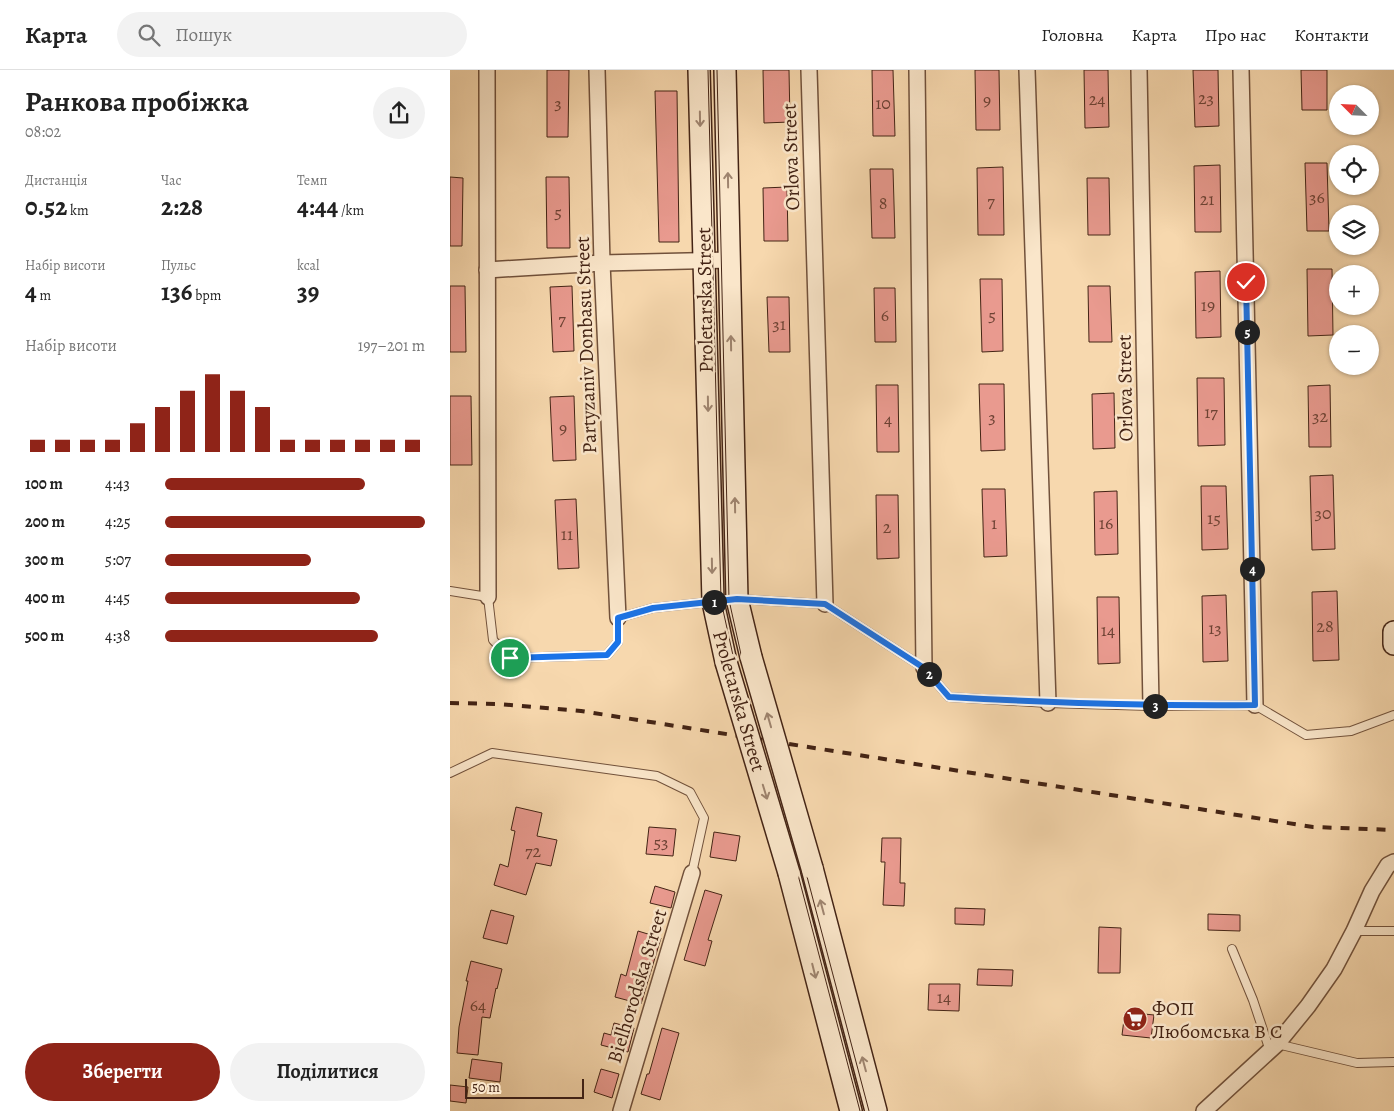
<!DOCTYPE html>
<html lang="uk">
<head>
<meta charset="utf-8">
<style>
	:root { --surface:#fff; --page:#f2f2f2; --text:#222; --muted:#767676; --line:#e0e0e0; --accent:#8f2418 }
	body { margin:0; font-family:Alegreya,serif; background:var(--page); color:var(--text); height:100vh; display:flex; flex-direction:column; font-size:19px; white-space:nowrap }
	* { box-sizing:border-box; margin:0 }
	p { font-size:16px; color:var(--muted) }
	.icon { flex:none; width:28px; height:28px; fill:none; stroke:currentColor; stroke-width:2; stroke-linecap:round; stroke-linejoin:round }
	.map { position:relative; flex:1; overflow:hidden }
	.drawer { display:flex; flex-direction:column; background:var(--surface); width:450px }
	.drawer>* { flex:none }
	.needle { width:32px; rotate:294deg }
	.buttons { position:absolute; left:879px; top:15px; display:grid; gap:10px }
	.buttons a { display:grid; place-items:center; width:50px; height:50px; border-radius:50%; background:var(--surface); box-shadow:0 1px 4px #0004; font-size:25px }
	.scale { position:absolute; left:15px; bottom:12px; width:119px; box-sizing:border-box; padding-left:5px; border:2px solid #442415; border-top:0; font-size:14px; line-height:18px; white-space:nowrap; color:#442415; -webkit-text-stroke:4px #fae6ca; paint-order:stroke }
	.pin { position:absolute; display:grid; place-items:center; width:42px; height:42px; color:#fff; margin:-21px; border:2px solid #fff; border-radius:50%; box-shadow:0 1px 5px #0007 }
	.km { position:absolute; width:25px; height:25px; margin:-12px; border-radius:50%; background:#222; color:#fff; font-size:14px; line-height:25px; text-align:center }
	.round { display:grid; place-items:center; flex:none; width:52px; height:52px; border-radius:26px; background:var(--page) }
	.head { display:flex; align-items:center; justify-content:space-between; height:85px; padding:0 25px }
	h1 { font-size:28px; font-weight:600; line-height:38px }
	.stats { display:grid; grid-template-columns:repeat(3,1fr); gap:8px; height:85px; padding:5px 25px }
	.stats div { display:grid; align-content:center }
	.stats b { font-size:25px; font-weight:600 }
	.stats small { font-size:14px; font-weight:400 }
	.stats p { font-size:14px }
	.chart { height:140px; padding:10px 25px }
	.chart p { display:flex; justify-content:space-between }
	.chart svg { width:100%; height:90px; margin-top:5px; stroke:var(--accent); stroke-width:6 }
	.button { display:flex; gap:10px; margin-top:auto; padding:10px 25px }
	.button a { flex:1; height:58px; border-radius:30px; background:var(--accent); color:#fff; font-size:20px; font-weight:600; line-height:58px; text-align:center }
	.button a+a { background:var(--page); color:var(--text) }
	ul { padding:0 25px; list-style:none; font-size:16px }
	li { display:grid; grid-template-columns:80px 60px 1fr; align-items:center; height:38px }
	li i { height:12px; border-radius:6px; background:var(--accent) }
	header { display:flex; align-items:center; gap:30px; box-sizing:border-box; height:70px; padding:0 25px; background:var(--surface); border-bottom:1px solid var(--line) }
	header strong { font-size:24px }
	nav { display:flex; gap:28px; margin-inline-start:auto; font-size:18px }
	.search { width:350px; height:45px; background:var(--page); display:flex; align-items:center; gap:12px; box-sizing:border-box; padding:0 18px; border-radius:28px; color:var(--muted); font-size:19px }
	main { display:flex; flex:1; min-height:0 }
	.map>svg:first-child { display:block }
</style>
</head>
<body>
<header>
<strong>Карта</strong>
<div class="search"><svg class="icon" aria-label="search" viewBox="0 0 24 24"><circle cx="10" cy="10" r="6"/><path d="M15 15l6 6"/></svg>Пошук</div>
<nav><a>Головна</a><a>Карта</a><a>Про нас</a><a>Контакти</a></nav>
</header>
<main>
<section class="drawer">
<div class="head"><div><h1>Ранкова пробіжка</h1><p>08:02</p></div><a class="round"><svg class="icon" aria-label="share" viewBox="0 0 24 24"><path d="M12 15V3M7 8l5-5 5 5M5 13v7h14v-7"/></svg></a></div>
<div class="stats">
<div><p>Дистанція</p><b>0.52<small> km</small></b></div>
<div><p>Час</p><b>2:28</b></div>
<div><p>Темп</p><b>4:44<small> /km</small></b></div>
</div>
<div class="stats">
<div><p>Набір висоти</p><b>4<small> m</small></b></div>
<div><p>Пульс</p><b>136<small> bpm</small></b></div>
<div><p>kcal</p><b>39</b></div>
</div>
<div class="chart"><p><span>Набір висоти</span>197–201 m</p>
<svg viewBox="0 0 160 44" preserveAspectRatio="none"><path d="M5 44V38M15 44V38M25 44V38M35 44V38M45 44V30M55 44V22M65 44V14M75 44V6M85 44V14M95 44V22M105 44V38M115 44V38M125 44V38M135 44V38M145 44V38M155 44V38"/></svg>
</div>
<ul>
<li><b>100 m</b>4:43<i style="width:77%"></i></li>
<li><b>200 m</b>4:25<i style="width:100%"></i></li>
<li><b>300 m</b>5:07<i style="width:56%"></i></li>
<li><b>400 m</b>4:45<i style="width:75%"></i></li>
<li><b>500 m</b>4:38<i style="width:82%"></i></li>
</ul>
<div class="button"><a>Зберегти</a><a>Поділитися</a></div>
</section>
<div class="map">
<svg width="944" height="1041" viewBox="0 0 944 1041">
	<rect width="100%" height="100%" fill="#f7d8ae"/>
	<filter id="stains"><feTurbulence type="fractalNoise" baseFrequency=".004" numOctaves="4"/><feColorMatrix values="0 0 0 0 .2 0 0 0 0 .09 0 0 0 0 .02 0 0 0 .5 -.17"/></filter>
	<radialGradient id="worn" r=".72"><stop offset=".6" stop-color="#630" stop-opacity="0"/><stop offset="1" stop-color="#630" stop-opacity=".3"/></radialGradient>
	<g fill="#e99a8f" stroke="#442415">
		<polygon points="97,0 119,0 118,67 97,67"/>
		<polygon points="313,0 339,0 340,52 314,53"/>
		<polygon points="422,0 443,0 445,66 423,66"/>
		<polygon points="525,0 549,0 550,60 526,60"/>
		<polygon points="634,0 658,0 659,57 635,58"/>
		<polygon points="743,0 768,0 769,56 745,57"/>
		<polygon points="851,0 877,0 877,40 852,40"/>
		<polygon points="205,21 227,21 229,172 209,172"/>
		<polygon points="855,93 877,93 879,161 857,161"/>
		<polygon points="770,95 771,162 745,162 744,96"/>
		<polygon points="553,97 554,165 528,165 527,98"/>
		<polygon points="420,99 443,99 445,168 422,168"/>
		<polygon points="0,107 13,108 12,176 0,176"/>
		<polygon points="96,107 119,107 120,178 97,178"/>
		<polygon points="637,108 659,108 660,165 638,165"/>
		<polygon points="337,117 338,171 314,171 313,118"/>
		<polygon points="857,199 882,199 883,265 858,266"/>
		<polygon points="770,201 771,267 746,268 745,202"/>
		<polygon points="530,209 552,209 553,281 532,282"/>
		<polygon points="0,216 15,216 16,282 0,282"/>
		<polygon points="122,216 124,281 103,282 100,217"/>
		<polygon points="638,216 660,216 662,272 639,272"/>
		<polygon points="424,218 445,218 446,272 425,272"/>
		<polygon points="317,227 339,227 340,282 319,282"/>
		<polygon points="747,308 774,308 775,375 748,376"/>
		<polygon points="529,314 554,314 555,380 531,381"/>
		<polygon points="426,315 448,315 449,382 427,382"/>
		<polygon points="880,315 881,377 859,377 858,316"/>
		<polygon points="664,323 665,378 643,379 642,324"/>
		<polygon points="0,326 21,326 22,395 0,395"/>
		<polygon points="124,326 126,390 103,391 100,327"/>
		<polygon points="883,405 885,479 862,480 860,406"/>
		<polygon points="751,416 776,416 778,479 752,480"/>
		<polygon points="532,419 555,419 557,486 534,487"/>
		<polygon points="667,421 668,484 645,485 644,422"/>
		<polygon points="426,425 448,425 449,488 427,489"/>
		<polygon points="126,429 129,498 108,499 105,430"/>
		<polygon points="887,521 889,590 863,591 862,522"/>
		<polygon points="776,525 778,591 753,592 752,526"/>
		<polygon points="647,527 669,527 670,593 648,594"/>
		<polygon points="66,737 92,743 87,766 107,770 101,796 86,793 76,825 44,815 50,794 58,797 65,761 61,760"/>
		<polygon points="199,757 226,759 223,786 196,784"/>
		<polygon points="264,762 290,766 286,791 260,787"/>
		<polygon points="432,768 451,768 450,813 455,813 454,836 433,835 435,792 431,792"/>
		<polygon points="205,816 225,822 221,838 200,833"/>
		<polygon points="255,820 272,825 258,870 262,871 255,896 234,890"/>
		<polygon points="505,838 535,839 534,855 505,854"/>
		<polygon points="41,840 64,846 57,874 33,868"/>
		<polygon points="758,844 790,845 790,861 758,860"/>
		<polygon points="649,857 671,858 670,903 648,903"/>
		<polygon points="188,861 211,868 191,934 165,927 171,904 176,906"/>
		<polygon points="21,891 52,899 47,919 46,918 40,948 32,947 28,985 7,983 9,957 18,911 16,911"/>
		<polygon points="528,899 563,900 562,916 527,915"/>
		<polygon points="479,914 510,914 509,941 478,940"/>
		<polygon points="675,942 704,945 701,968 672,965"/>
		<polygon points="164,953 184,958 178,982 151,975 154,963 161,965"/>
		<polygon points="212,958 229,963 210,1030 191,1024 197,1004 199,1004"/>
		<polygon points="22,989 52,993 50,1012 19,1008"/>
		<polygon points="151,999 169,1004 162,1028 144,1022"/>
		<polygon points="0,1015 18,1017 16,1033 0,1031"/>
	</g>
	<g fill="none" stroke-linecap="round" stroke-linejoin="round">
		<defs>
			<g id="lane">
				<polyline points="0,521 38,527 43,570 60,588 157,585 168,572 168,548 203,538 287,529 375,534 474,598 499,627 598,633 701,636 805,635 856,665 901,661 944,645"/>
				<polyline points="0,703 42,683 207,706 240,722 254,748 242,803"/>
				<polyline points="904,861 944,861"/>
				<polyline points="782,879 803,930 820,981"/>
				<polyline points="827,974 907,993 944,992"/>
			</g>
			<g id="street">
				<polyline points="37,0 38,527"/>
				<polyline points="147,0 152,193 168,548"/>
				<polyline points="359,0 375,534"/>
				<polyline points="467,0 474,598"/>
				<polyline points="577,0 598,633"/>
				<polyline points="689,0 701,636"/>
				<polyline points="791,0 805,635"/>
				<polyline points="37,200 152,193 280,190"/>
				<polyline points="171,1041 242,803"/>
				<polyline points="754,1041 827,974 858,936 884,899 904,861 922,821 938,795 944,792"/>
			</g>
			<g id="secondary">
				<polyline points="249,0 263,532 276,592"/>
				<polyline points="275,0 287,529 301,587"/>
				<polyline points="944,562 944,574"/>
				<polyline points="362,798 426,1041"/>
				<polyline points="339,803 401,1041"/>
			</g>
		</defs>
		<use href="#lane" stroke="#71513b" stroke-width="10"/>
		<use href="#street" stroke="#71513b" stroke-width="18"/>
		<use href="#secondary" stroke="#442415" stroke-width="24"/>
		<use href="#lane" stroke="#fae6ca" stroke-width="8"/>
		<use href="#street" stroke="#fae6ca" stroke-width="15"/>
		<use href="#secondary" stroke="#fae6ca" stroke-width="21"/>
		<g stroke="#442415" stroke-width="1">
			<polyline points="258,0 271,531 284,590 347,801 410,1041"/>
			<polyline points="267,0 279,530 292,589 355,799 419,1041"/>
		</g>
		<polyline stroke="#442415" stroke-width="4" stroke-dasharray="9 9" stroke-linecap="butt" points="0,633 49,634 131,641 863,757 944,760"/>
		<defs>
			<g id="secondary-bridge">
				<polyline points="301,587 362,798"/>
				<polyline points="276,592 339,803"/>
			</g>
		</defs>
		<use href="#secondary-bridge" stroke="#442415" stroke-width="24" stroke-linecap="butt"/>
		<use href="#secondary-bridge" stroke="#fae6ca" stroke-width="21"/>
	</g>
	<defs><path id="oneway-shaft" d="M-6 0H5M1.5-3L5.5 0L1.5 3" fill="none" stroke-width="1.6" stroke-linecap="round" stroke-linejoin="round" transform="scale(1.25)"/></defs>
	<g stroke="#9f8570">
		<use href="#oneway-shaft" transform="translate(250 49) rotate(89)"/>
		<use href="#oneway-shaft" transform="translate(278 110) rotate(-91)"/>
		<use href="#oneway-shaft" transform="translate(281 273) rotate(-91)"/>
		<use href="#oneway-shaft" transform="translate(258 334) rotate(89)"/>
		<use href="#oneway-shaft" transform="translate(285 435) rotate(-91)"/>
		<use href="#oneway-shaft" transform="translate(262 496) rotate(89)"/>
		<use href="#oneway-shaft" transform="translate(319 650) rotate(-106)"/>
		<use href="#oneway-shaft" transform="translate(315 722) rotate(73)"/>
		<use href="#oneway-shaft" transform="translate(372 837) rotate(-105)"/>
		<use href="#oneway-shaft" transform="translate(364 901) rotate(76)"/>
		<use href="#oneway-shaft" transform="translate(414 994) rotate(-105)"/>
	</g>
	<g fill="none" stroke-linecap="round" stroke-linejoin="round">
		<defs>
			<path id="route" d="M60,588l97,-3 11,-13v-24l35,-10 84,-9 88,5 99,64 25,29c102,6 204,9 306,8l-9,-423"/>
		</defs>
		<use href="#route" stroke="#fff" stroke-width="10"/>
		<use href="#route" stroke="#1a73e8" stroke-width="6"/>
	</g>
	<defs>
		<symbol id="supermarket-disc" viewBox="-11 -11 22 22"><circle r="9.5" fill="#8f2418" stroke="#fae6ca"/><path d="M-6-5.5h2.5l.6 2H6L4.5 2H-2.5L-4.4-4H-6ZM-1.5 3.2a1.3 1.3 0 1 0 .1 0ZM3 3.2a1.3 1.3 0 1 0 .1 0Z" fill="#fff"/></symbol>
	</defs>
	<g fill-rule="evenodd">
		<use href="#supermarket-disc" x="671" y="935" width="28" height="28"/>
	</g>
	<g text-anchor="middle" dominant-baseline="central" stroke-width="5" stroke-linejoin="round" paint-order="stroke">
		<g font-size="18" fill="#6d4234">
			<text x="756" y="28">23</text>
			<text x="647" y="29">24</text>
			<text x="537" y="30">9</text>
			<text x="108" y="33">3</text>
			<text x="433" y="33">10</text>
			<text x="867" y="127">36</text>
			<text x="757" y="129">21</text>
			<text x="541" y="131">7</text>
			<text x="433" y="133">8</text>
			<text x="108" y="142">5</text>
			<text x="758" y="235">19</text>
			<text x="435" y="245">6</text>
			<text x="542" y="245">5</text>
			<text x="112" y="249">7</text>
			<text x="329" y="254">31</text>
			<text x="761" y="342">17</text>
			<text x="870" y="346">32</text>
			<text x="542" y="347">3</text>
			<text x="438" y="349">4</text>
			<text x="113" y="358">9</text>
			<text x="873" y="443">30</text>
			<text x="764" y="448">15</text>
			<text x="544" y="453">1</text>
			<text x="656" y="453">16</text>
			<text x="437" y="457">2</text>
			<text x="117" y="464">11</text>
			<text x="875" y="556">28</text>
			<text x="765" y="558">13</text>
			<text x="658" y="560">14</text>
			<text x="211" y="772">53</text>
			<text x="83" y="781">72</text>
			<text x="494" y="927">14</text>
			<text x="28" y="935">64</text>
		</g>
		<g font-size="20" fill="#442415" stroke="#fae6ca">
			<text transform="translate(341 87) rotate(-92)">Orlova Street</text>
			<text transform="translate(255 230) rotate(-91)">Proletarska Street</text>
			<text transform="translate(136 275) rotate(-92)">Partyzaniv Donbasu Street</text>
			<text transform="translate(675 318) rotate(-91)">Orlova Street</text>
			<text transform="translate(289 631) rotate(74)">Proletarska Street</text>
			<text transform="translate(187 916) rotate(-73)">Bielhorodska Street</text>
		</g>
		<g font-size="20" fill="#442415" stroke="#fae6ca" text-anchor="start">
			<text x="702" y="938">ФОП<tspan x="702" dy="23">Любомська В С</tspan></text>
		</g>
	</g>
	<rect width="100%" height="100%" filter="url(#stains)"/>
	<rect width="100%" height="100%" fill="url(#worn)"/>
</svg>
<div class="buttons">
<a><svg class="needle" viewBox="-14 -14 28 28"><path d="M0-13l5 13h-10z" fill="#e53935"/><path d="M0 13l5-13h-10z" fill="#767676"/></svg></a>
<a><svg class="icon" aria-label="locate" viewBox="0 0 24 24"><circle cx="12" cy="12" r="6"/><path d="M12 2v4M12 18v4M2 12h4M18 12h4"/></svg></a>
<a><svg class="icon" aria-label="layers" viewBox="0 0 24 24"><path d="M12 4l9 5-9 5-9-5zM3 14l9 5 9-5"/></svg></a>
<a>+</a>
<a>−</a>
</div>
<div class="scale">50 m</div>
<div class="pin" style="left:60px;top:588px;background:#1e9e55"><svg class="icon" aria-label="arrive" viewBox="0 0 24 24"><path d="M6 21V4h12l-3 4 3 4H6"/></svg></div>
<div class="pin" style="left:796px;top:212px;background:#d93025"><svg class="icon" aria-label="check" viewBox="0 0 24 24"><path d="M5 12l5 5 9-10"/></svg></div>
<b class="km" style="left:264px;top:532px">1</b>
<b class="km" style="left:479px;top:604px">2</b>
<b class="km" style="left:705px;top:636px">3</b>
<b class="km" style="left:802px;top:499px">4</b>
<b class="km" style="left:797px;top:262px">5</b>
</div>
</main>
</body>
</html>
